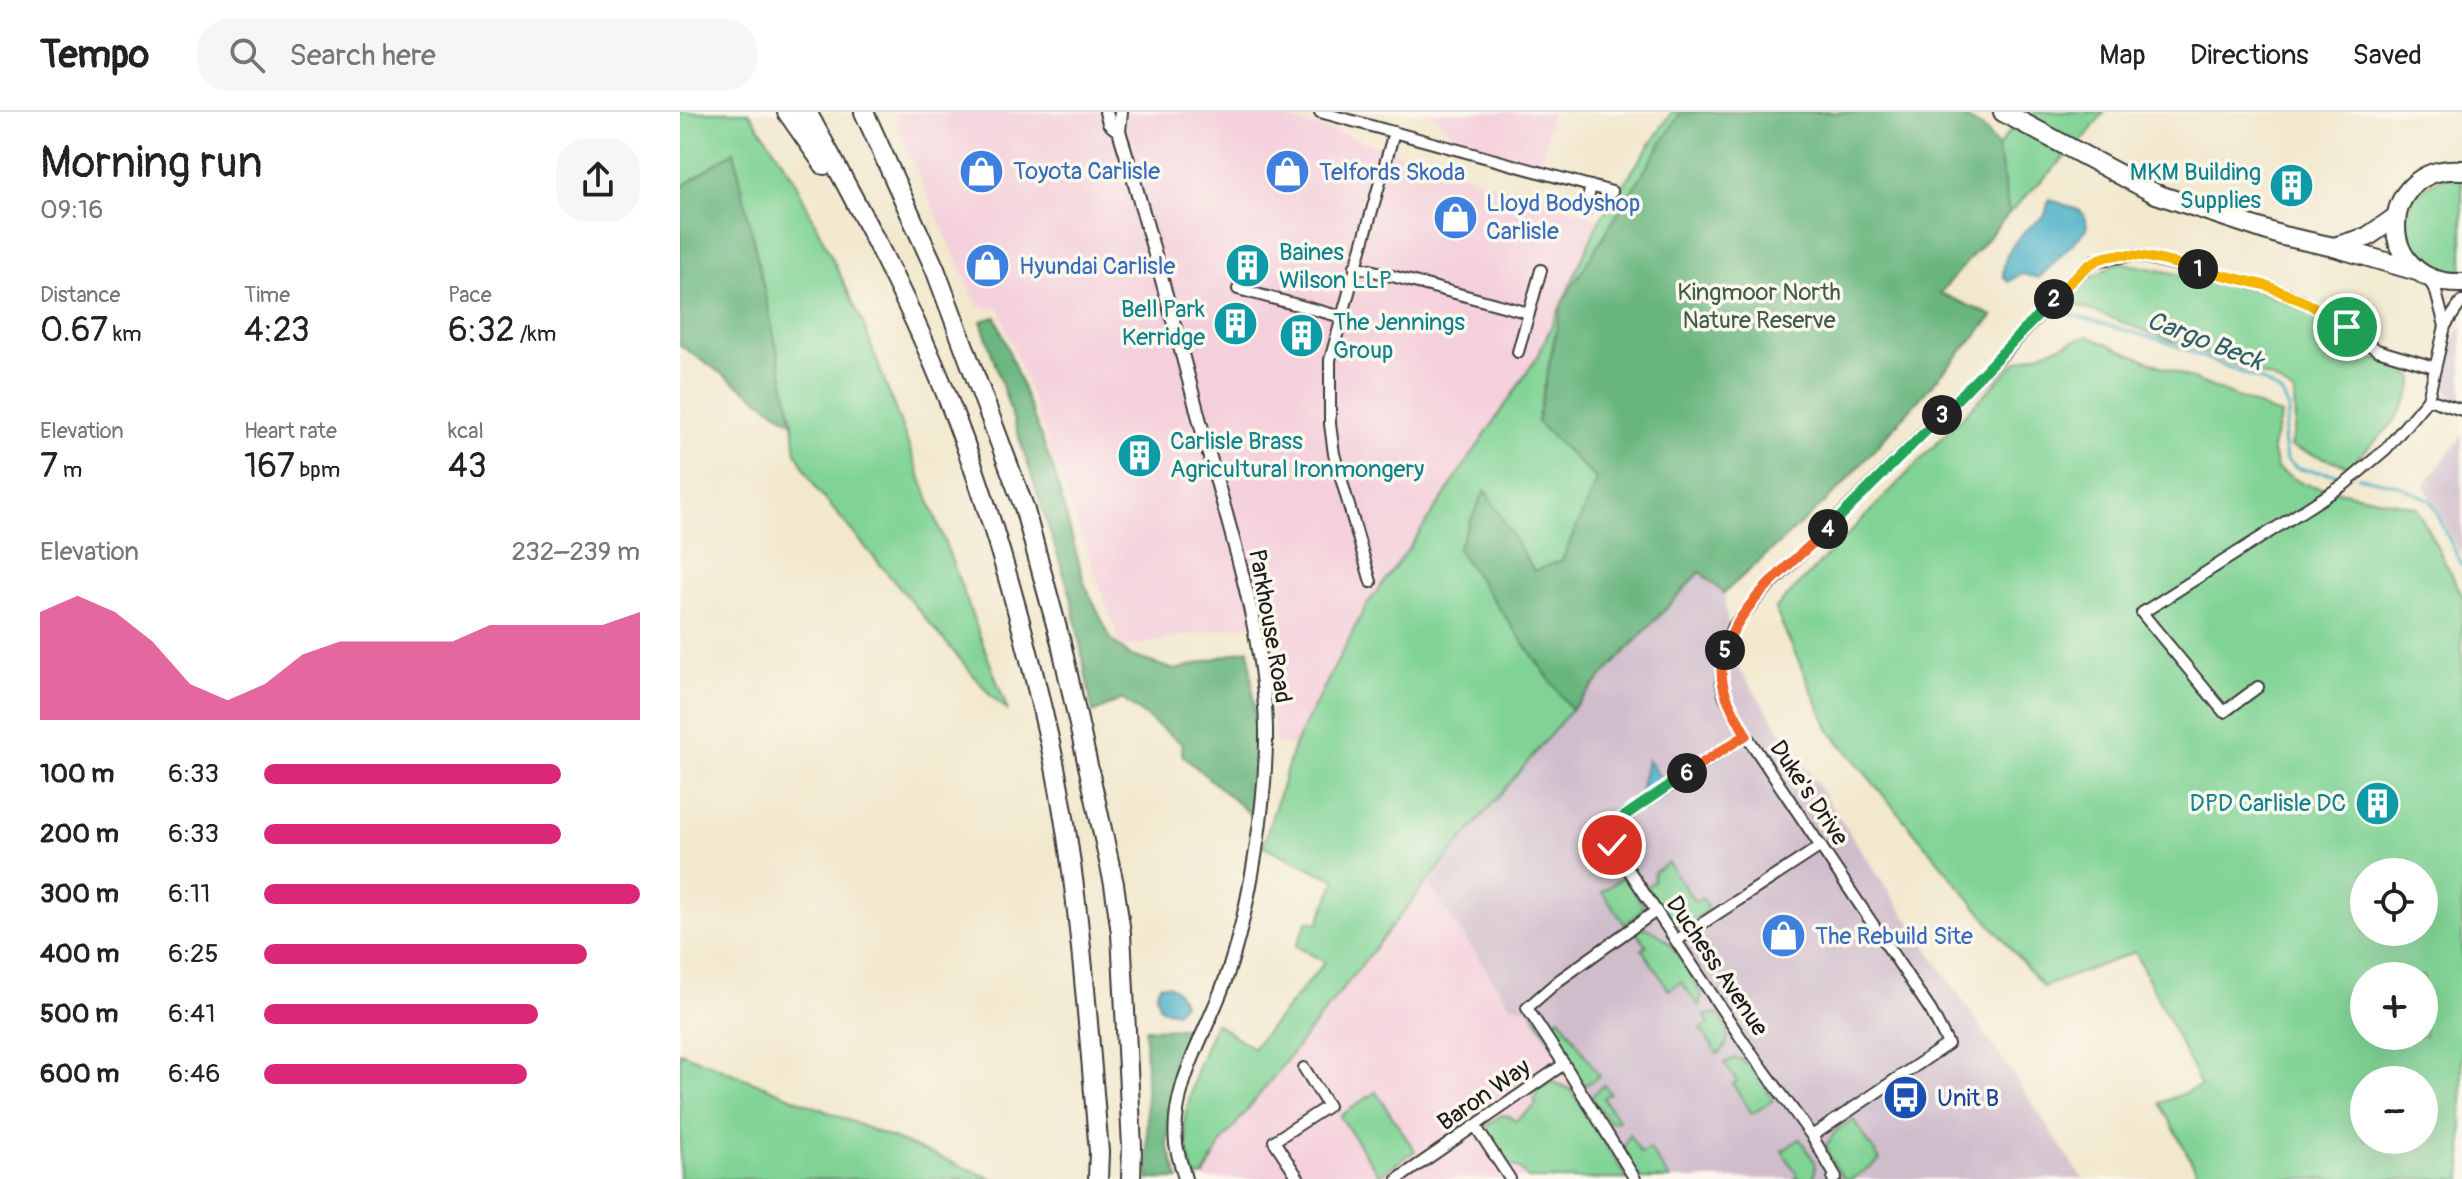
<!DOCTYPE html>
<html lang="en">
<head>
<meta charset="utf-8">
<style>
	:root { --surface:#fff; --page:#f6f6f6; --text:#222; --muted:#767676; --line:#e0e0e0; --accent:#db2777 }
	body { margin:0; font-family:Pangolin,sans-serif; background:var(--page); color:var(--text); height:100vh; display:flex; flex-direction:column; font-size:30px; white-space:nowrap }
	* { box-sizing:border-box; margin:0 }
	p { font-size:26px; color:var(--muted) }
	.icon { flex:none; width:44px; height:44px; fill:none; stroke:currentColor; stroke-width:2; stroke-linecap:round; stroke-linejoin:round }
	.map { position:relative; flex:1; overflow:hidden }
	.details { display:flex; flex-direction:column; background:var(--surface); width:680px }
	.details>* { flex:none }
	.fabs { position:absolute; left:1670px; top:746px; display:grid; gap:16px }
	.fabs a { display:grid; place-items:center; width:88px; height:88px; border-radius:50%; background:var(--surface); box-shadow:0 8px 32px #0002; font-size:40px }
	.pin { position:absolute; display:grid; place-items:center; width:68px; height:68px; color:#fff; margin:-34px; border:4px solid #fff; border-radius:50%; box-shadow:0 2px 8px #0007 }
	.km { position:absolute; width:40px; height:40px; margin:-20px; border-radius:50%; background:#222; color:#fff; font-size:22px; line-height:40px; text-align:center }
	.round { display:grid; place-items:center; flex:none; width:84px; height:84px; border-radius:32px; background:var(--page) }
	.overview { display:flex; align-items:center; justify-content:space-between; height:136px; padding:0 40px }
	h1 { font-size:44px; font-weight:600; line-height:60px }
	.figures { display:grid; grid-template-columns:repeat(3,1fr); gap:12px; height:136px; padding:8px 40px }
	.figures div { display:grid; align-content:center }
	.figures b { font-size:34px; font-weight:600 }
	.figures small { font-size:22px; font-weight:400 }
	.figures p { font-size:22px }
	.chart { height:224px; padding:16px 40px }
	.chart p { display:flex; justify-content:space-between }
	.chart svg { width:100%; height:144px; margin-top:8px; fill:var(--accent); opacity:.7 }
	ul { padding:0 40px; list-style:none; font-size:26px }
	li { display:grid; grid-template-columns:128px 96px 1fr; align-items:center; height:60px }
	li i { height:20px; border-radius:10px; background:var(--accent) }
	header { display:flex; align-items:center; gap:48px; box-sizing:border-box; height:112px; padding:0 40px; background:var(--surface); border-bottom:2px solid var(--line) }
	header strong { font-size:38px }
	nav { display:flex; gap:44px; margin-inline-start:auto; font-size:28px }
	.search { width:560px; height:72px; background:var(--page); display:flex; align-items:center; gap:20px; box-sizing:border-box; padding:0 28px; border-radius:32px; color:var(--muted); font-size:30px }
	main { display:flex; flex:1; min-height:0 }
	.map>svg:first-child { display:block }
</style>
</head>
<body>
<header>
<strong>Tempo</strong>
<div class="search"><svg class="icon" aria-label="search" viewBox="0 0 24 24"><circle cx="10" cy="10" r="6"/><path d="M15 15l6 6"/></svg>Search here</div>
<nav><a>Map</a><a>Directions</a><a>Saved</a></nav>
</header>
<main>
<section class="details">
<div class="overview"><div><h1>Morning run</h1><p>09:16</p></div><a class="round"><svg class="icon" aria-label="share" viewBox="0 0 24 24"><path d="M12 15V3M7 8l5-5 5 5M5 13v7h14v-7"/></svg></a></div>
<div class="figures">
<div><p>Distance</p><b>0.67<small> km</small></b></div>
<div><p>Time</p><b>4:23</b></div>
<div><p>Pace</p><b>6:32<small> /km</small></b></div>
</div>
<div class="figures">
<div><p>Elevation</p><b>7<small> m</small></b></div>
<div><p>Heart rate</p><b>167<small> bpm</small></b></div>
<div><p>kcal</p><b>43</b></div>
</div>
<div class="chart"><p><span>Elevation</span>232–239 m</p>
<svg viewBox="0 0 160 44" preserveAspectRatio="none"><path d="M0 44V11L10 6L20 11L30 20L40 33L50 38L60 33L70 24L80 20L90 20L100 20L110 20L120 15L130 15L140 15L150 15L160 11V44z"/></svg>
</div>
<ul>
<li><b>100 m</b>6:33<i style="width:79%"></i></li>
<li><b>200 m</b>6:33<i style="width:79%"></i></li>
<li><b>300 m</b>6:11<i style="width:100%"></i></li>
<li><b>400 m</b>6:25<i style="width:86%"></i></li>
<li><b>500 m</b>6:41<i style="width:73%"></i></li>
<li><b>600 m</b>6:46<i style="width:70%"></i></li>
</ul>
</section>
<div class="map">
<svg width="1782" height="1067" viewBox="0 0 1782 1067">
	<rect width="100%" height="100%" fill="#fbf7ec"/>
	<filter id="ink" filterUnits="userSpaceOnUse"><feTurbulence type="fractalNoise" baseFrequency=".0125" numOctaves="2"/><feDisplacementMap in="SourceGraphic" scale="16" xChannelSelector="R" yChannelSelector="G"/><feConvolveMatrix kernelMatrix="1 2 1 2 8 2 1 2 1" color-interpolation-filters="sRGB"/></filter>
	<filter id="wash" filterUnits="userSpaceOnUse"><feTurbulence type="fractalNoise" baseFrequency=".006" numOctaves="4" result="noise"/><feDisplacementMap in="SourceGraphic" scale="32" xChannelSelector="R" yChannelSelector="G"/><feGaussianBlur stdDeviation="1.8" result="paint"/><feColorMatrix in="noise" values="0 0 0 0 0 0 0 0 0 0 0 0 0 0 0 0 0 1.4 0 .05"/><feComposite in="paint" operator="in"/></filter>
	<g filter="url(#wash)">
		<rect width="100%" height="100%" fill="#f2e8ce"/>
		<g fill="#f4cfdc">
			<polygon points="216,0 583,0 668,24 920,107 858,244 729,436 686,494 614,634 595,631 582,510 442,536 319,196 298,194 217,16"/>
			<polygon points="741,0 872,0 860,54 777,30 756,4"/>
			<polygon points="747,770 830,893 847,896 955,1067 524,1067 544,1027"/>
		</g>
		<g fill="#d0bdcc">
			<polygon points="1782,212 1782,288 1774,286 1763,273 1764,249"/>
			<polygon points="1782,324 1782,444 1744,374"/>
			<polygon points="1021,460 1044,481 1051,545 1403,1067 955,1067 847,896 830,893 747,770 891,598"/>
		</g>
		<g fill="#80d395" stroke="#4e7858" stroke-width="2" fill-rule="evenodd">
			<polygon points="0,0 69,0 113,65 182,209 328,599 312,585 137,378 116,341 113,311 54,40 0,76"/>
			<polygon points="992,0 1275,0 1303,16 1318,35 1329,20 1355,0 1424,0 1406,24 1329,101 1260,181 1313,204 1158,378 1044,481 1020,460 891,598 747,770 542,1030 524,1064 512,1066 504,1009 516,960 535,911 573,936 645,850 616,834 628,808 638,812 656,768 583,734 614,634 686,494 729,436 858,244 920,107"/>
			<path d="M1765,65l17,1v96c-38,6 -72,-35 -51,-70 3,-5 6,-12 11,-15 6,-5 15,-8 23,-12z"/>
			<path d="M1438,150l139,28 55,24 50,40 33,12 19,12c-4,37 -40,63 -65,88l-59,-19 5,-22 -1,-32 -21,-14 -207,-78 19,-19z"/>
			<path d="M1407,224l194,79 -9,33 5,21 27,15 112,23 46,88v584h-261l-41,-76 41,-17 -66,-134 -92,35 -213,-256 -55,-122 241,-247zM1684,760h60v60h-60zM1684,864h60v60h-60zM1684,968h60v60h-60z"/>
			<polygon points="988,751 1015,790 1022,786 1027,794 1025,800 1003,816 989,810 965,776 973,770 974,760"/>
			<polygon points="944,764 963,793 959,802 945,812 922,780"/>
			<path d="M961,815c31,5 45,42 61,67l-3,12 -18,-24 -12,8 -27,-41 5,-3 -13,-16z"/>
			<polygon points="860,890 872,909 880,905 919,964 907,972 899,972 853,900"/>
			<path d="M1030,902l9,1c10,14 14,28 -1,39l-17,-25 8,-5 -4,-8z"/>
			<polygon points="0,940 313,1067 0,1067"/>
			<path d="M1056,946c19,5 27,26 37,42l-21,14 -19,-30 4,-3 -13,-18z"/>
			<path d="M871,969l19,8 58,90h-100c-7,-10 -12,-15 -25,-13l-18,-29 -2,-8 18,-14 8,1 6,5 21,-16 -2,-5 5,-12z"/>
			<polygon points="924,972 930,981 923,986 939,1009 929,1010 911,985"/>
			<polygon points="696,980 735,1039 699,1063 660,1004"/>
			<polygon points="1173,1007 1200,1048 1172,1067 1164,1067 1148,1043 1146,1034 1155,1020"/>
			<polygon points="949,1022 961,1041 969,1036 990,1067 960,1067 943,1039"/>
			<path d="M1120,1027c8,13 21,25 12,40h-17l3,-3 -16,-25z"/>
		</g>
		<g fill="#68b57e" stroke="#42684d" stroke-width="2">
			<polygon points="1001,0 1275,0 1303,16 1318,35 1329,101 1260,181 1313,204 1158,378 1044,481 1020,460 891,598 777,437 805,378 854,459 882,448 917,368 857,310 882,191"/>
			<polygon points="54,39 113,311 0,233 0,76"/>
			<polygon points="316,205 374,359 405,473 431,527 449,543 495,558 569,537 578,643 571,703 503,644 501,631 442,587 413,601 391,484 301,209"/>
			<polygon points="513,916 491,996 487,1032 499,1067 468,1067 465,917"/>
		</g>
		<g fill="#49b0c8" stroke="#326672" stroke-width="2">
			<path d="M1369,87l32,12 5,9 1,9 -48,49 -18,-4 -13,8 -5,-6c-1,-26 21,-47 42,-60z"/>
			<polygon points="967,648 981,666 960,680"/>
			<path d="M481,872c13,1 17,7 22,19l-7,9 -15,-3c-5,-9 -7,-17 0,-25z"/>
		</g>
		<g fill="none" stroke-linecap="round" stroke-linejoin="round">
			<g stroke="#49b0c8" stroke-width="3">
				<polyline points="1382,200 1483,229 1583,269 1602,282 1609,298 1603,328 1606,348 1618,357 1670,364"/>
				<polyline points="1678,365 1717,373 1751,389 1782,454"/>
			</g>
		</g>
	</g>
	<g filter="url(#ink)">
		<g fill="none" stroke-linecap="round" stroke-linejoin="round">
			<defs>
				<g id="minor">
					<polyline points="640,0 932,80"/>
					<polyline points="905,99 911,74"/>
					<polyline points="675,154 849,201"/>
					<polyline points="1748,166 1756,180 1765,214"/>
					<polyline points="558,177 662,205"/>
					<polyline points="838,240 861,158"/>
					<polyline points="1748,287 1782,298"/>
					<polyline points="691,470 654,342 650,312 650,248 714,20"/>
					<polyline points="1578,575 1544,600 1462,501 1665,372 1706,337 1748,287 1765,214 1782,189"/>
					<polyline points="1066,623 943,705 934,715 932,733 1065,932 1132,1024"/>
					<polyline points="997,828 1141,734"/>
					<polyline points="884,952 955,1067"/>
					<polyline points="796,1015 830,1067"/>
					<polyline points="619,1067 594,1029 648,994 624,956"/>
					<polyline points="718,1067 884,952 847,896 878,869 976,799"/>
					<polyline points="1153,1067 1156,1065 1132,1024 1268,932 1251,899 1066,623 1044,583 1041,568 1042,545 1052,516 1082,481 1326,239 1392,168 1414,149 1454,143 1588,174 1629,192 1697,238 1754,255"/>
				</g>
				<g id="tertiary">
					<polyline points="426,0 429,11 439,19"/>
					<path d="M441,0l-2,19c31,99 57,201 84,302 26,92 61,200 63,295 1,72 -16,181 -40,250 -18,53 -56,107 -50,166 2,12 6,23 9,35"/>
				</g>
				<g id="trunk">
					<polyline points="1323,0 1476,82 1603,124 1654,135 1737,159"/>
					<path d="M1782,58c-87,-6 -89,116 0,113"/>
					<polyline points="1657,134 1687,125 1716,105"/>
				</g>
				<g id="motorway">
					<polyline points="107,0 144,53"/>
					<path d="M127,0c54,99 108,199 148,305 40,105 70,216 95,326 29,134 37,273 49,409l-1,27"/>
					<polyline points="184,0 255,157 344,395 381,531 434,772 441,821 452,1035 451,1067"/>
				</g>
			</defs>
			<use href="#minor" stroke="#3c3b37" stroke-width="14"/>
			<use href="#tertiary" stroke="#3c3b37" stroke-width="16"/>
			<use href="#trunk" stroke="#3c3b37" stroke-width="22"/>
			<use href="#motorway" stroke="#3c3b37" stroke-width="22"/>
			<use href="#minor" stroke="#fff" stroke-width="10"/>
			<use href="#tertiary" stroke="#fff" stroke-width="12"/>
			<use href="#trunk" stroke="#fff" stroke-width="18"/>
			<use href="#motorway" stroke="#fff" stroke-width="18"/>
		</g>
	</g>
	<g fill="none" stroke-linecap="round" stroke-linejoin="round" filter="url(#ink)">
		<defs>
			<polyline id="split-1" points="1518,157 1588,174 1629,192 1667,215"/>
			<path id="split-2" d="M1374,187c12,-13 23,-26 38,-36 29,-19 75,0 106,6"/>
			<polyline id="split-3" points="1262,303 1374,187"/>
			<polyline id="split-4" points="1148,417 1262,303"/>
			<path id="split-5" d="M1045,538c16,-49 66,-86 103,-121"/>
			<path id="split-6" d="M1007,661l59,-38c-15,-28 -32,-52 -21,-85"/>
			<polyline id="split-7" points="932,733 934,715 943,705 1007,661"/>
		</defs>
		<use href="#split-1" stroke="#fff" stroke-width="16"/>
		<use href="#split-2" stroke="#fff" stroke-width="16"/>
		<use href="#split-3" stroke="#fff" stroke-width="16"/>
		<use href="#split-4" stroke="#fff" stroke-width="16"/>
		<use href="#split-5" stroke="#fff" stroke-width="16"/>
		<use href="#split-6" stroke="#fff" stroke-width="16"/>
		<use href="#split-7" stroke="#fff" stroke-width="16"/>
		<use href="#split-1" stroke="#f5b400" stroke-width="10"/>
		<use href="#split-2" stroke="#f5b400" stroke-width="10"/>
		<use href="#split-3" stroke="#22a559" stroke-width="10"/>
		<use href="#split-4" stroke="#22a559" stroke-width="10"/>
		<use href="#split-5" stroke="#f0652b" stroke-width="10"/>
		<use href="#split-6" stroke="#f0652b" stroke-width="10"/>
		<use href="#split-7" stroke="#22a559" stroke-width="10"/>
	</g>
	<defs>
		<symbol id="shop-disc" viewBox="-11 -11 22 22"><circle r="9.5" fill="#3f7fe0" stroke="#fbf7ec"/><path d="M-5-2.5h2.3a2.7 3.5 0 0 1 5.4 0H5L5.5 6h-11ZM-1.5-2.5h3a1.5 2.3 0 0 0-3 0Z" fill="#fff"/></symbol>
		<symbol id="building-disc" viewBox="-11 -11 22 22"><circle r="9.5" fill="#0f9aa8" stroke="#fbf7ec"/><path d="M-4-6H4V6H1V3H-1V6H-4ZM-2.5-4.3h1.7v1.8h-1.7ZM.8-4.3h1.7v1.8H.8ZM-2.5-1h1.7V.8h-1.7ZM.8-1h1.7V.8H.8Z" fill="#fff"/></symbol>
		<symbol id="bus-disc" viewBox="-11 -11 22 22"><circle r="9.5" fill="#1a4fb4" stroke="#fbf7ec"/><path d="M-5-6H5V4H4V6H2V4H-2V6H-4V4H-5ZM-3.5-4V0h7V-4ZM-3.5 1.2v1.5H-2V1.2ZM2 1.2v1.5H3.5V1.2Z" fill="#fff"/></symbol>
	</defs>
	<g fill-rule="evenodd">
		<use href="#shop-disc" x="276" y="34" width="51" height="51"/>
		<use href="#shop-disc" x="582" y="34" width="51" height="51"/>
		<use href="#building-disc" x="1586" y="48" width="51" height="51"/>
		<use href="#shop-disc" x="750" y="80" width="51" height="51"/>
		<use href="#shop-disc" x="282" y="128" width="51" height="51"/>
		<use href="#building-disc" x="542" y="128" width="51" height="51"/>
		<use href="#building-disc" x="530" y="186" width="51" height="51"/>
		<use href="#building-disc" x="596" y="198" width="51" height="51"/>
		<use href="#building-disc" x="434" y="318" width="51" height="51"/>
		<use href="#building-disc" x="1672" y="666" width="51" height="51"/>
		<use href="#shop-disc" x="1078" y="798" width="51" height="51"/>
		<use href="#bus-disc" x="1200" y="960" width="51" height="51"/>
	</g>
	<g text-anchor="middle" dominant-baseline="central" stroke-width="7" stroke-linejoin="round" paint-order="stroke">
		<g font-size="24" fill="#366cbe" stroke="#fbf7ec" text-anchor="start">
			<text x="333" y="59">Toyota Carlisle</text>
			<text x="639" y="60">Telfords Skoda</text>
			<text x="806" y="91">Lloyd Bodyshop<tspan x="806" dy="28">Carlisle</tspan></text>
			<text x="339" y="154">Hyundai Carlisle</text>
			<text x="1135" y="824">The Rebuild Site</text>
		</g>
		<g font-size="24" fill="#0d838f" stroke="#fbf7ec" text-anchor="end">
			<text x="1581" y="60">MKM Building<tspan x="1581" dy="28">Supplies</tspan></text>
			<text x="599" y="140" text-anchor="start">Baines<tspan x="599" dy="28">Wilson LLP</tspan></text>
			<text x="525" y="197">Bell Park<tspan x="525" dy="28">Kerridge</tspan></text>
			<text x="653" y="210" text-anchor="start">The Jennings<tspan x="653" dy="28">Group</tspan></text>
			<text x="490" y="329" text-anchor="start">Carlisle Brass<tspan x="490" dy="28">Agricultural Ironmongery</tspan></text>
			<text x="1666" y="691">DPD Carlisle DC</text>
		</g>
		<g font-size="24" fill="#3f5c46" stroke="#fbf7ec">
			<text x="1079" y="180">Kingmoor North<tspan x="1079" dy="28">Nature Reserve</tspan></text>
		</g>
		<g font-size="24" fill="#1c1c1c" stroke="#fbf7ec">
			<text transform="translate(590 514) rotate(80)">Parkhouse Road</text>
			<text transform="translate(1129 681) rotate(56)">Duke's Drive</text>
			<text transform="translate(1037 854) rotate(56)">Duchess Avenue</text>
			<text transform="translate(804 983) rotate(-35)">Baron Way</text>
		</g>
		<g font-size="24" fill="#164399" stroke="#fbf7ec" text-anchor="start">
			<text x="1257" y="986">Unit B</text>
		</g>
		<g font-size="26" font-style="italic" fill="#305f69" stroke="#fbf7ec">
			<text transform="translate(1525 229) rotate(21)">Cargo Beck</text>
		</g>
	</g>
</svg>
<div class="fabs">
<a><svg class="icon" aria-label="locate" viewBox="0 0 24 24"><circle cx="12" cy="12" r="6"/><path d="M12 2v4M12 18v4M2 12h4M18 12h4"/></svg></a>
<a>+</a>
<a>−</a>
</div>
<div class="pin" style="left:1667px;top:215px;background:#1e9e55"><svg class="icon" aria-label="arrive" viewBox="0 0 24 24"><path d="M6 21V4h12l-3 4 3 4H6"/></svg></div>
<div class="pin" style="left:932px;top:733px;background:#d93025"><svg class="icon" aria-label="check" viewBox="0 0 24 24"><path d="M5 12l5 5 9-10"/></svg></div>
<b class="km" style="left:1518px;top:157px">1</b>
<b class="km" style="left:1374px;top:187px">2</b>
<b class="km" style="left:1262px;top:303px">3</b>
<b class="km" style="left:1148px;top:417px">4</b>
<b class="km" style="left:1045px;top:538px">5</b>
<b class="km" style="left:1007px;top:661px">6</b>
</div>
</main>
</body>
</html>
